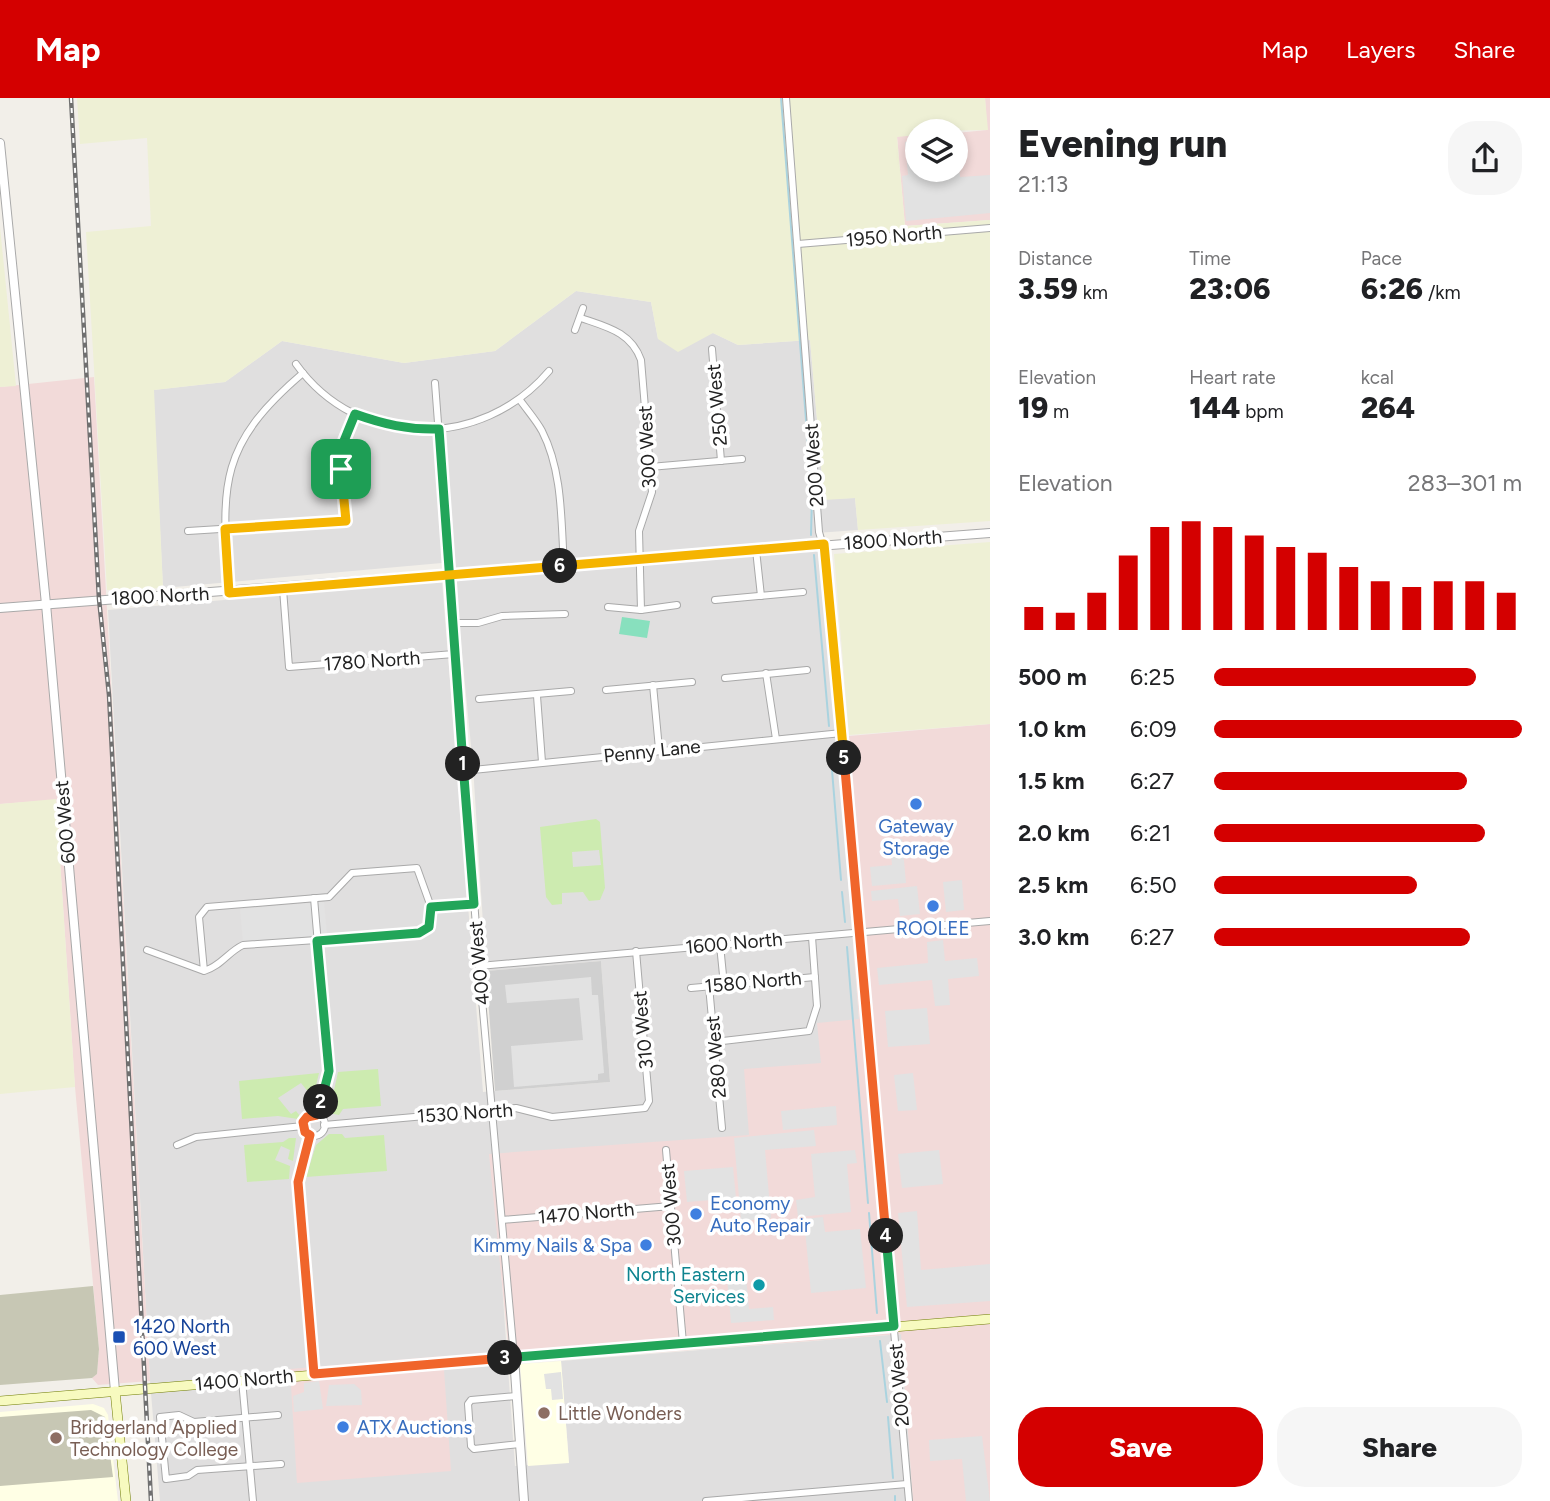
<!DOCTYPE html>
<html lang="en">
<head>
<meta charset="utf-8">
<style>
	:root { --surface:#fff; --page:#f6f6f6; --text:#202124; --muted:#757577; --accent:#d40000 }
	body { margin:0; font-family:Figtree,sans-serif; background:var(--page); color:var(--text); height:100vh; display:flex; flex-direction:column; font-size:26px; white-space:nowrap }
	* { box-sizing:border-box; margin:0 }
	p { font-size:23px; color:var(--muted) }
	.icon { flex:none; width:38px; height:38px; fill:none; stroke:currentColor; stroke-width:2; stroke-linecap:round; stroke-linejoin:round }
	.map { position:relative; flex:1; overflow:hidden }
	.sheet { display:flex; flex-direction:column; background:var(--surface); width:560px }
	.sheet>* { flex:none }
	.controls { position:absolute; left:905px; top:21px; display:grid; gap:14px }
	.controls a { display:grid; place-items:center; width:63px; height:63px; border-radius:50%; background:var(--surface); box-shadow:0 4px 10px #0003; font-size:35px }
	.pin { position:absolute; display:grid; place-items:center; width:60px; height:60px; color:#fff; margin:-30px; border-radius:14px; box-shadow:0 4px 10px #0006 }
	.km { position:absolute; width:35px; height:35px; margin:-18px; border-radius:50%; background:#222; color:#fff; font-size:19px; line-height:35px; text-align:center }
	.round { display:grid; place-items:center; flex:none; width:74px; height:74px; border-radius:28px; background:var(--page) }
	.overview { display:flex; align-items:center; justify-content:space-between; height:119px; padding:0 28px }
	h1 { font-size:38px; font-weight:800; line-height:52px }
	.metrics { display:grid; grid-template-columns:repeat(3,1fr); gap:10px; height:119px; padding:7px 28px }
	.metrics div { display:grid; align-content:center }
	.metrics b { font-size:30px; font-weight:800 }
	.metrics small { font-size:19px; font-weight:400 }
	.metrics p { font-size:19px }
	.chart { height:196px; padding:14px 28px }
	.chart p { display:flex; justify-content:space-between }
	.chart svg { width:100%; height:126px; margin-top:7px; stroke:var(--accent); stroke-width:6 }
	.cta { display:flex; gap:14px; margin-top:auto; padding:14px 28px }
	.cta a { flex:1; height:80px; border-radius:28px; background:var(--accent); color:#fff; font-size:28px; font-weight:800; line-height:80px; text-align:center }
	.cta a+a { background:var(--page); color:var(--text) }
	ul { padding:0 28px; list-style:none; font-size:23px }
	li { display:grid; grid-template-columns:112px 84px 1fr; align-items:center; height:52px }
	li i { height:18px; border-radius:9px; background:var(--accent) }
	header { display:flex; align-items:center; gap:42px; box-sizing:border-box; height:98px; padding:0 35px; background:var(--accent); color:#fff }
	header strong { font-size:33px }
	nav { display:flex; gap:38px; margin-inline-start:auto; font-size:24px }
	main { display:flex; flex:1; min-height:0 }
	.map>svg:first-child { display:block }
</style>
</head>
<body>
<header>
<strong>Map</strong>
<nav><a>Map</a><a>Layers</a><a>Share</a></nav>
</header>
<main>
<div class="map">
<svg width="990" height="1403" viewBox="0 0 990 1403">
	<rect width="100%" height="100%" fill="#f2efe9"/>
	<polygon fill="#e0dfdf" points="576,193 651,204 658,241 713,235 738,247 810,242 824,401 855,400 858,432 816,435 836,629 859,921 821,965 749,1037 499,1144 515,1368 569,1364 561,1263 902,1236 913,1403 160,1403 150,1283 108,512 442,483 483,994 610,984 601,863 486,873 473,668 453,464 163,490 153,292 225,284 282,243 404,265 495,253"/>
	<g fill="#f2dad9">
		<polygon points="985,0 990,0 990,122 905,128 897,38 917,37 917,72 956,72 956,35 987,32"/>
		<polygon points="94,279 150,1283 98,1287 92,1280 97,1276 99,1251 75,989 56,702 0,706 0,289"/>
		<polygon points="990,626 990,1403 913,1403 901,1236 510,1266 489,1056 749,1037 744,971 821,965 817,925 859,921 837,639"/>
		<polygon points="443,1258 451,1373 297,1385 290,1271"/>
	</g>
	<g fill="#ffffe5">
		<polygon points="561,1263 569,1365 528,1368 520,1266"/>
		<polygon points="93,1306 104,1310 108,1317 118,1403 0,1403 0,1314"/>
	</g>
	<polygon fill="#d0d0d0" points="601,863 610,984 495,993 486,873"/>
	<g fill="#c7c7b4">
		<polygon points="93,1188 99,1251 97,1276 92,1280 0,1287 0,1197"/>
		<polygon points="91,1312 105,1319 113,1379 0,1388 0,1319"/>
	</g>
	<g fill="#eef0d5">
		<polygon points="77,0 985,0 988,32 917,33 917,37 897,39 905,128 990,122 990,423 858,432 855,400 824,402 810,242 738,247 713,235 678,254 658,241 651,204 576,193 495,253 404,265 282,243 225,284 154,292 163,490 107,492 86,134 151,128 147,40 80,46"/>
		<polygon points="0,129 16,288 0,289"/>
		<polygon points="990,444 990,626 849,637 834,456"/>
		<polygon points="56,701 75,989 0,996 0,706"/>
	</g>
	<g fill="#cdebb0" fill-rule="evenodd">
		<path d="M596,721l4,3 5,66 -5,12 -11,1 -6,-9 -21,1v11l-10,1 -6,-8 -6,-70zM599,752l2,15 -28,2 -1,-15z"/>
		<polygon points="378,971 381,1008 343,1011 339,1017 329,1015 338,974"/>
		<polygon points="319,975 313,1000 301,985 278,1000 291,1016 296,1013 300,1018 298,1021 278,1018 242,1021 239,983"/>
		<polygon points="329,1036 342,1036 345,1040 384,1037 387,1073 306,1079 316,1047"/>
		<polygon points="289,1040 296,1040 293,1063 288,1061 290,1052 281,1048 275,1062 290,1068 289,1081 247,1084 244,1047 283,1044"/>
	</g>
	<polygon fill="#88e0be" points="622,519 650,523 647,540 619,536"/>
	<g fill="#e2e2e2">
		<polygon points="957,39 960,79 990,77 990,115 906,123 902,78 908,77 905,44 917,43 917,72 956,72"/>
		<polygon points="902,741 906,785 872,788 870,769 892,767 890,743"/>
		<polygon points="962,782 964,812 946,814 943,784"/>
		<polygon points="917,788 920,816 900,818 898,801 872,803 871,793"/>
		<polygon points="324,804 327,837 243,844 240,811"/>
		<polygon points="943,842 945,863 977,860 979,878 948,881 950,907 935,908 932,882 879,887 877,870 928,865 927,844"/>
		<polygon points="591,879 592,897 598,897 604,975 598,976 598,982 514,989 511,948 583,942 579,900 507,905 505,887"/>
		<polygon points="927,910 930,946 888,949 885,913"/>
		<polygon points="913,975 917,1012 898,1013 894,977"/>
		<polygon points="836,1008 837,1027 783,1032 781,1013"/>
		<polygon points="814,1032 816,1048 765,1052 771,1120 741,1123 734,1040"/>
		<polygon points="855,1052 857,1065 847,1066 851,1114 798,1119 796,1102 815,1099 811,1056"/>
		<polygon points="939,1052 943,1086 902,1090 898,1056"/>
		<polygon points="733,1069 736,1100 687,1104 684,1073"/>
		<polygon points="917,1113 921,1172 990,1166 990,1203 907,1209 898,1115"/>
		<polygon points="823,1119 825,1134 860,1131 866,1190 811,1195 804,1121"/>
		<polygon points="746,1178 749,1211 773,1209 774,1222 731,1225 727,1179"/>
		<polygon points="561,1274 563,1301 552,1302 551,1291 546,1291 544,1276"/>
		<polygon points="319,1283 323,1311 294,1314 293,1298 304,1294 304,1285"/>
		<polygon points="354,1286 361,1292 362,1307 326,1308 329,1287"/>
		<polygon points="982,1338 990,1403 966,1403 962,1361 930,1363 929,1342"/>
	</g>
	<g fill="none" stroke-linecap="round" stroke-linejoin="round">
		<g stroke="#aad3df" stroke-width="2">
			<polyline points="781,0 812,399 811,437"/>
			<polyline points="814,457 829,628"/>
			<polyline points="831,649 832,660"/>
			<polyline points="832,672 841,782"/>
			<polyline points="842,794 845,824"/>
			<polyline points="847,849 868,1105"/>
			<polyline points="869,1115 877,1215"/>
			<polyline points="880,1243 887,1304"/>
			<polyline points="888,1319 893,1380"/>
			<polyline points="895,1398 895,1403"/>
		</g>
		<defs>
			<g id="minor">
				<polyline points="786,0 819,434 826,458 909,1403"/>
				<polyline points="798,146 990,130"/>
				<path d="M581,220c26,9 50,14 60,42l11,132 -13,39 2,79"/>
				<polyline points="575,232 583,210"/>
				<polyline points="712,251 721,363"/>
				<path d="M296,266c62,87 186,86 253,7"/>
				<polyline points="435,285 479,868 514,1259"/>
				<path d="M520,302c7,10 16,20 22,31 21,41 19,91 22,135"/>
				<polyline points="650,369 742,361"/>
				<path d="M188,433l158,-10c-4,-42 -7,-68 9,-107"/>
				<polyline points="756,452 761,498"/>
				<polyline points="283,491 289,569 454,556"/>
				<path d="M229,495c-7,-106 -13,-146 74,-220"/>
				<polyline points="715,502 803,494"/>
				<polyline points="608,509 641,512 677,507"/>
				<polyline points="452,525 478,525 502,518 565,516"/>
				<polyline points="766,575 776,641"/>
				<polyline points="725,580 807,572"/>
				<polyline points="653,587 659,651"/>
				<polyline points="606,592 692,584"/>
				<polyline points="537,598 542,664"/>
				<polyline points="479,601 571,593"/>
				<polyline points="463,673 842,635"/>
				<polyline points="314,800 329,973 317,1017"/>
				<polyline points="431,809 474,806"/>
				<polyline points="720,847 724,887"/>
				<path d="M147,852l57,21c17,-5 24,-19 39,-26l177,-12 9,-6 2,-20 -14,-39 -65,5 -23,24 -122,10 -8,10 5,54"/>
				<polyline points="479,868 990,823"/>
				<polyline points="709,888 722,1030"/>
				<polyline points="691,890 815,879"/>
				<polyline points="714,944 809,933 817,908 812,839"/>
				<circle cx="314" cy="1027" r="11"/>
				<polyline points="324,1027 516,1010 552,1019 645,1010 649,1003 636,853"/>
				<polyline points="310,1037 298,1084 314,1276"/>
				<polyline points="177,1047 196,1039 303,1028"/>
				<polyline points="666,1052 683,1245"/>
				<polyline points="502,1122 671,1108"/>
				<polyline points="242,1282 253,1403"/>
				<polyline points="516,1298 471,1302 468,1306 471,1348 474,1351 520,1346"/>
				<polyline points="278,1317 194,1324 179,1317 160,1319 166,1381 188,1378 197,1372 281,1366"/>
				<polyline points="706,1403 907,1386"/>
			</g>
			<g id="tertiary">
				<polyline points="0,45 46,506 115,1293"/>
				<polyline points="0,510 990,435"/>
				<polyline points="514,1259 524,1403"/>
			</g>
			<g id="secondary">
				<polyline points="115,1293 126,1403"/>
				<polyline points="0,1303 990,1221"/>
			</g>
		</defs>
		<use href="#minor" stroke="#a9a9a9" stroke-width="8"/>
		<use href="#tertiary" stroke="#a9a9a9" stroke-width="10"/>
		<use href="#secondary" stroke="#707d05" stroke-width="10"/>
		<use href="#minor" stroke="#fff" stroke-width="6"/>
		<use href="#tertiary" stroke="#fff" stroke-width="8"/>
		<use href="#secondary" stroke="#f7fabf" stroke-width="9"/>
		<defs>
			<polyline id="rail" points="71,0 99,501 109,597 151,1403"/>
		</defs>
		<use href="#rail" stroke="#707070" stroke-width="4.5"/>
		<use href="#rail" stroke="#fff" stroke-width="2" stroke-dasharray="5" stroke-linecap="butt"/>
	</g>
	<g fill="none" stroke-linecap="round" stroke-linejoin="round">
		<defs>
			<path id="split-1" d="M341,371l3,-28 11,-27c28,10 53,16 84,15l24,335"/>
			<polyline id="split-2" points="321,1004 329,973 317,843 419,835 429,829 431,809 474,806 463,666"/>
			<polyline id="split-3" points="321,1004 317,1017 307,1019 303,1024 305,1034 310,1037 298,1084 314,1276 505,1260"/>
			<polyline id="split-4" points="505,1260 894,1228 886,1138"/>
			<polyline id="split-5" points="844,660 886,1138"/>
			<polyline id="split-6" points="560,468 824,446 844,660"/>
			<polyline id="split-7" points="341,371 346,423 225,431 229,495 560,468"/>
		</defs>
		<use href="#split-1" stroke="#fff" stroke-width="14"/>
		<use href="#split-2" stroke="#fff" stroke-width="14"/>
		<use href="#split-3" stroke="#fff" stroke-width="14"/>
		<use href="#split-4" stroke="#fff" stroke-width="14"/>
		<use href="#split-5" stroke="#fff" stroke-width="14"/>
		<use href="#split-6" stroke="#fff" stroke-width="14"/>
		<use href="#split-7" stroke="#fff" stroke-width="14"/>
		<use href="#split-1" stroke="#22a559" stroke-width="9"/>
		<use href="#split-2" stroke="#22a559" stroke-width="9"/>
		<use href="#split-3" stroke="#f0652b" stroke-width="9"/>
		<use href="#split-4" stroke="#22a559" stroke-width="9"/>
		<use href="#split-5" stroke="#f0652b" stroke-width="9"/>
		<use href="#split-6" stroke="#f5b400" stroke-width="9"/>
		<use href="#split-7" stroke="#f5b400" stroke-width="9"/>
	</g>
	<g fill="#3f7fe0" stroke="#fff" stroke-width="2.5">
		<circle cx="916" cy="706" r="7"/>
		<circle cx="933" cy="808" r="7"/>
		<circle cx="696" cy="1116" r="7"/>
		<circle cx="646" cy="1147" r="7"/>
		<circle cx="343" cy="1329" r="7"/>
	</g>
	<circle fill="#0f9aa8" stroke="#fff" stroke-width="2.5" cx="759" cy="1187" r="7"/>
	<rect fill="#1a4fb4" stroke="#fff" stroke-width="2.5" x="112" y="1232" width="14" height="14" rx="3.5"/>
	<g fill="#8d6e63" stroke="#fff" stroke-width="2.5">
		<circle cx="544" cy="1315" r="7"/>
		<circle cx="56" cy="1340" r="7"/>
	</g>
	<g text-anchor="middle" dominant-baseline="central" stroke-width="7" stroke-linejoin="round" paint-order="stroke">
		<g font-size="19" fill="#222" stroke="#fff">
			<text transform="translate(894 138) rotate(-5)">1950 North</text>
			<text transform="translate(717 307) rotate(-95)">250 West</text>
			<text transform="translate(647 349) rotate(-93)">300 West</text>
			<text transform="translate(814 367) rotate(-94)">200 West</text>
			<text transform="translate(893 442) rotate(-4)">1800 North</text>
			<text transform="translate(160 498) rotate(-3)">1800 North</text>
			<text transform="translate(372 563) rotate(-4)">1780 North</text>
			<text transform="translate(652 653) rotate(-6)">Penny Lane</text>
			<text transform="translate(65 724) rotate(-95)">600 West</text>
			<text transform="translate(734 845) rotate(-5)">1600 North</text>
			<text transform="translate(479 865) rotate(-95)">400 West</text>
			<text transform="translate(753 884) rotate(-5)">1580 North</text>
			<text transform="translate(643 932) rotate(-95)">310 West</text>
			<text transform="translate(716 959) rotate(-95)">280 West</text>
			<text transform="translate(465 1015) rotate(-4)">1530 North</text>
			<text transform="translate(671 1107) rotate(-95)">300 West</text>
			<text transform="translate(586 1115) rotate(-5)">1470 North</text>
			<text transform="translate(244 1282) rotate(-5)">1400 North</text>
			<text transform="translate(899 1287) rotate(-95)">200 West</text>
		</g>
		<g font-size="19" fill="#366cbe" stroke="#fff">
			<text x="916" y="728">Gateway<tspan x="916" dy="22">Storage</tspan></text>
			<text x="933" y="830">ROOLEE</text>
			<text x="710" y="1105" text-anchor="start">Economy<tspan x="710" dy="22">Auto Repair</tspan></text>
			<text x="632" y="1147" text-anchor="end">Kimmy Nails &amp; Spa</text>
			<text x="357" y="1329" text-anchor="start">ATX Auctions</text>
		</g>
		<g font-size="19" fill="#0d838f" stroke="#fff" text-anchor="end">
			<text x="745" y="1176">North Eastern<tspan x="745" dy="22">Services</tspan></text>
		</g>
		<g font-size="19" fill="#164399" stroke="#fff" text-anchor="start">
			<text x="133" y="1228">1420 North<tspan x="133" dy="22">600 West</tspan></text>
		</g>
		<g font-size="19" fill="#785e54" stroke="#fff" text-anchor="start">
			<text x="558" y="1315">Little Wonders</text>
			<text x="70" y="1329">Bridgerland Applied<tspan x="70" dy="22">Technology College</tspan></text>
		</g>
	</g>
</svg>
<div class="controls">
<a><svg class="icon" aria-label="layers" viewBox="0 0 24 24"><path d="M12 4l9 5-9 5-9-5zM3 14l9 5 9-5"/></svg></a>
</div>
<div class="pin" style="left:341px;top:371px;background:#1e9e55"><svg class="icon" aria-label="arrive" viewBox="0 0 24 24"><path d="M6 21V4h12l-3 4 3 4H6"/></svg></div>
<b class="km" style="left:463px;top:666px">1</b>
<b class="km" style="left:321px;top:1004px">2</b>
<b class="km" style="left:505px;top:1260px">3</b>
<b class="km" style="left:886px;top:1138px">4</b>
<b class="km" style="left:844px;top:660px">5</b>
<b class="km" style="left:560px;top:468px">6</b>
</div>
<section class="sheet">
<div class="overview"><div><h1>Evening run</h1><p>21:13</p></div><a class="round"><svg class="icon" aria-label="share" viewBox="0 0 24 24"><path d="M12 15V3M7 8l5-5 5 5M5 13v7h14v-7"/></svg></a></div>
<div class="metrics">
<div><p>Distance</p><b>3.59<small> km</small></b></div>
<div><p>Time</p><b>23:06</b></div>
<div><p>Pace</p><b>6:26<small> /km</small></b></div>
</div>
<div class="metrics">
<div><p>Elevation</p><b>19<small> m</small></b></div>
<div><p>Heart rate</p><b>144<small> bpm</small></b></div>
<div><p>kcal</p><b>264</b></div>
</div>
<div class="chart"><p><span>Elevation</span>283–301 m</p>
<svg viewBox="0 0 160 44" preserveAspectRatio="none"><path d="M5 44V36M15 44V38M25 44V31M35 44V18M45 44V8M55 44V6M65 44V8M75 44V11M85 44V15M95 44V17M105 44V22M115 44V27M125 44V29M135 44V27M145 44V27M155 44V31"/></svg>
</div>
<ul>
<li><b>500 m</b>6:25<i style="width:85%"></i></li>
<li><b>1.0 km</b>6:09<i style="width:100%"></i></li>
<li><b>1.5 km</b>6:27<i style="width:82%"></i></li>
<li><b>2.0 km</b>6:21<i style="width:88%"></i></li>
<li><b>2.5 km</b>6:50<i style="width:66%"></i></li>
<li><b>3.0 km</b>6:27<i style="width:83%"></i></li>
</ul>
<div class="cta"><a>Save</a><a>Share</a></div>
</section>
</main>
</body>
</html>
